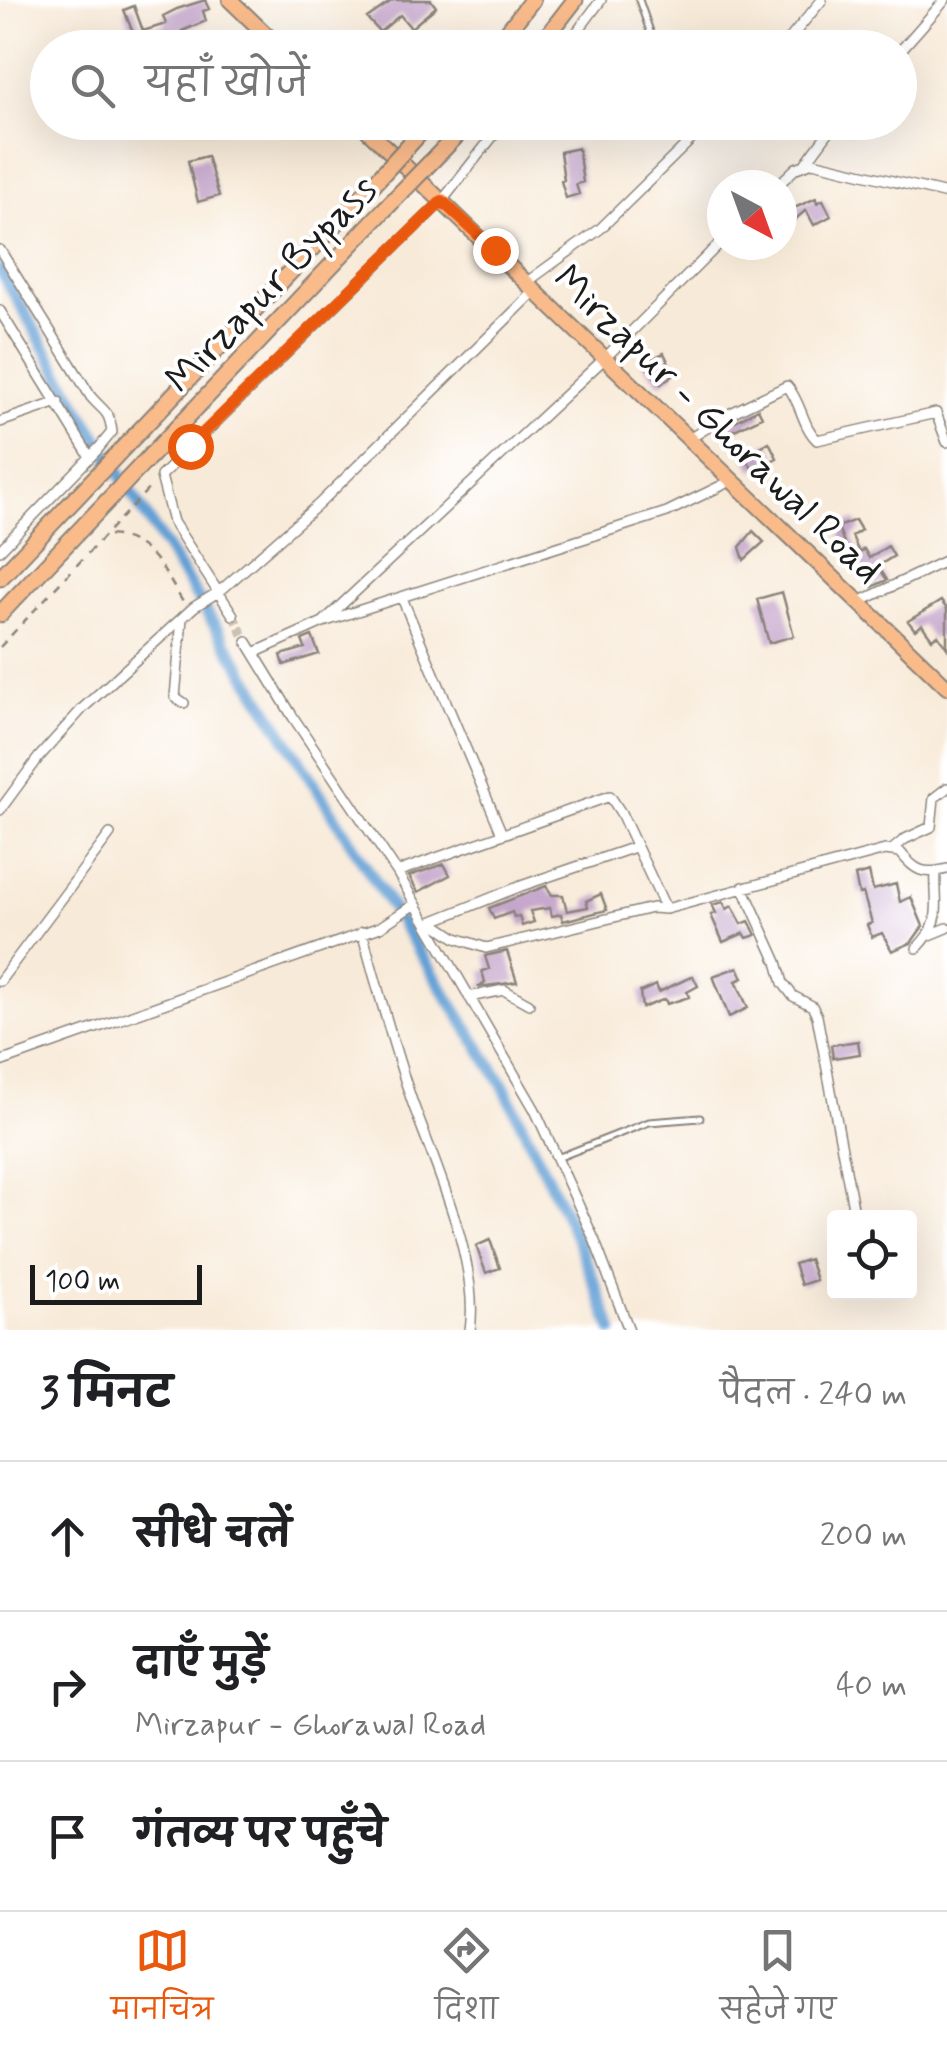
<!DOCTYPE html>
<html lang="hi">
<meta charset="utf-8">
<style>
body{margin:0;font-family:Mynerve,"Playpen Sans Deva",sans-serif;background:#f2f2f2;color:#202124}
.controls{position:absolute;right:30px;bottom:30px;display:grid;overflow:hidden;border-radius:10px;box-shadow:0 10px 40px #0002}
.controls button{width:90px;height:90px;display:grid;place-items:center;padding:0;border:0;border-bottom:2px solid #e0e0e0;background:#fff;color:#202124;font:50px sans-serif}
.compass{position:absolute;left:707px;top:170px;width:90px;height:90px;border-radius:50%;background:#fff;box-shadow:0 10px 40px #0002;rotate:139deg}
.scale{position:absolute;left:30px;bottom:25px;width:172px;box-sizing:border-box;padding-left:10px;border:5px solid #1c1c1c;border-top:0;font-size:28px;line-height:35px;white-space:nowrap;color:#1c1c1c;-webkit-text-stroke:8px #fff;paint-order:stroke}
.stop{position:absolute;width:30px;height:30px;margin:-22px;border:8px solid #ea580c;border-radius:50%;background:#fff}
.stop.end{background:#ea580c;border-color:#fff;box-shadow:0 2px 10px #0008}
.list{margin:0;padding:0;list-style:none}
h2{display:flex;justify-content:space-between;align-items:center;height:130px;margin:0;padding:0 40px;font-size:42px}
h2 small{font-size:32px;font-weight:400;color:#757577}
.list li{display:grid;grid-template-columns:65px 1fr auto;gap:30px;align-items:center;box-sizing:border-box;height:150px;padding:0 40px;border-top:2px solid #e0e0e0}
.list b{display:block;font-size:38px;white-space:nowrap}
.list p{margin:0;font-size:32px;white-space:nowrap;color:#757577}
.list em{font-size:32px;font-style:normal;color:#757577}
.icon{flex:none;width:55px;height:55px;fill:none;stroke:currentColor;stroke-width:2;stroke-linecap:round;stroke-linejoin:round}
.map{position:relative;flex:none;width:947px;height:1330px;overflow:hidden}
.search{position:absolute;background:#fff;box-shadow:0 10px 40px #0002;left:30px;right:30px;top:30px;height:110px;display:flex;align-items:center;gap:25px;box-sizing:border-box;padding:0 35px;border-radius:55px;color:#757577;font-size:38px}
.sheet{height:580px;background:#fff}
nav{display:flex;justify-content:space-around;align-items:center;box-sizing:border-box;height:140px;border-top:2px solid #e0e0e0;background:#fff;font-size:28px;color:#757577}
nav a{display:grid;justify-items:center;gap:5px}
nav .on{color:#ea580c}
.map>svg:first-child{display:block}
</style>
<div class="map">
<svg width="947" height="1330" viewBox="0 0 947 1330">
<rect width="100%" height="100%" fill="#fff"/>
<filter id="ink" filterUnits="userSpaceOnUse"><feTurbulence type="fractalNoise" baseFrequency=".01" numOctaves="2"/><feDisplacementMap in="SourceGraphic" scale="20" xChannelSelector="R" yChannelSelector="G"/><feConvolveMatrix kernelMatrix="1 2 1 2 8 2 1 2 1" color-interpolation-filters="sRGB"/></filter>
<filter id="wash" filterUnits="userSpaceOnUse"><feTurbulence type="fractalNoise" baseFrequency=".0048" numOctaves="4" result="noise"/><feDisplacementMap in="SourceGraphic" scale="40" xChannelSelector="R" yChannelSelector="G"/><feGaussianBlur stdDeviation="2.25" result="paint"/><feColorMatrix in="noise" values="0 0 0 0 0 0 0 0 0 0 0 0 0 0 0 0 0 1.4 0 .05"/><feComposite in="paint" operator="in"/></filter>
<g filter="url(#wash)">
<rect width="100%" height="100%" fill="#f8ead8"/>
<g fill="none" stroke-linecap="round" stroke-linejoin="round">
<path stroke="#64a0d5" stroke-width="12" d="M0,269L86,420L503,1085L578,1241L613,1330"/>
</g>
<g id="blocks">
<path fill="#c4a5cb" d="M205,0L209,9L203,11L206,21L182,31L184,35L139,48L124,10L134,6L143,31L166,24L163,16L177,9Z
M393,0H431L436,7L411,28L400,15L380,32L367,18Z
M578,148L583,182L576,184L579,194L566,198L561,181L564,180L560,152Z
M207,156L219,196L198,202L188,161Z
M816,198L817,203L823,200L831,216L814,225L806,210L782,231V219L794,208Z
M664,353L674,374L661,384L643,363Z
M758,409L762,417L726,434L723,428Z
M769,442L777,458L753,470L745,456Z
M855,520L861,530L852,536L859,553L864,549L869,558L888,546L894,556L878,566L887,580L872,587L863,573L861,575L855,565L853,567L838,527Z
M753,531L764,542L744,560L740,547Z
M782,592L794,636L769,643L757,599Z
M941,601L947,609V648L938,635L932,639L922,625L915,630L908,621Z
M312,636L319,654L284,665L281,655L305,648L302,640Z
M444,864L450,875L418,892L409,876Z
M869,872L873,890L896,884L900,902L911,897L923,926L911,943L892,951L882,933L872,937L867,925L872,923L863,893L859,894L855,876Z
M546,886L552,895H563L567,911L588,907L586,901L601,894L607,910L563,921L561,914L552,916L550,908L530,911L534,922L522,926L519,916L514,917L512,912L494,919L489,908Z
M723,902L727,909L732,906L742,924L749,921L756,935L747,938L744,933L723,942L711,915L716,913L712,905Z
M507,951L517,982L478,987L485,982L482,971L489,969L485,956Z
M738,967L743,978L736,981L748,1008L729,1017L713,976Z
M693,976L698,986L687,992L689,997L667,1004L665,999L642,1008L640,992L656,985L659,992Z
M858,1041L860,1054L833,1058L831,1045Z
M490,1240L500,1268L486,1273L476,1246Z
M809,1259L816,1280L801,1285L794,1264Z"/>
</g>
</g>
<g filter="url(#ink)">
<use href="#blocks" fill-opacity="0" stroke="#8a837a" stroke-width="2.5"/>
<g fill="none" stroke-linecap="round" stroke-linejoin="round">
<path stroke="#ccc1b2" stroke-width="9" stroke-dasharray="9 4.5" stroke-linecap="butt" d="M233,615L247,642"/>
<defs>
<path id="service" d="M639,0L653,40L673,48
M557,1158L649,1122L700,1118"/>
<path id="minor" d="M565,48L601,0
M782,48L822,0
M900,51L945,0
M805,164L836,122
M778,185L796,168L813,162L947,194
M0,250L91,397C106,414 109,410 112,432L98,449L0,550
M527,282L600,229L709,122
M0,311L90,457
M0,422L58,402
M689,439L731,413L787,386C801,401 802,426 817,440L936,413L947,442
M402,598L502,834
M857,603L947,560
M233,615L173,522L161,476L442,201L504,122
M182,618L175,697L184,703
M323,622L605,358L722,241
M247,642L293,717L397,872L535,1110L594,1239L629,1330
M256,652L323,622L667,512L731,481
M0,810L39,757L83,708L194,607L220,591L319,504L536,290
M893,849L905,839L931,827L934,798L947,788
M397,872L610,796L621,813L666,909
M743,887L777,962L783,983L793,996L812,1006L817,1016L855,1218
M431,922L521,886L635,847
M432,922L456,938L486,948L652,908L666,909L885,850L900,852C915,871 923,875 947,869
M362,932C378,989 393,1046 412,1101C435,1165 480,1263 470,1330
M930,935L947,928
M917,948C945,919 934,906 936,872
M0,981L110,834
M469,997L504,990L529,1004
M0,1062L380,927L415,904"/>
<path id="primary" d="M230,0L280,48
M359,122L947,687"/>
<path id="trunk" d="M495,48L532,0
M538,48L575,0
M0,578L366,192
M0,614L384,210"/>
</defs>
<use href="#service" stroke="#8a837a" stroke-width="9"/>
<use href="#minor" stroke="#8a837a" stroke-width="12"/>
<use href="#primary" stroke="#8a837a" stroke-width="18"/>
<use href="#trunk" stroke="#8a837a" stroke-width="19"/>
<path stroke="#8a837a" stroke-width="2.5" stroke-dasharray="8 8" stroke-linecap="butt" d="M109,535C150,538 163,570 183,602
M0,647L153,484"/>
<use href="#service" stroke="#fff" stroke-width="5"/>
<use href="#minor" stroke="#fff" stroke-width="9"/>
<use href="#primary" stroke="#fabb8b" stroke-width="14"/>
<use href="#trunk" stroke="#fabb8b" stroke-width="15"/>
<defs>
<path id="trunk-bridge" d="M366,192L430,122
M384,210L464,128"/>
</defs>
<use href="#trunk-bridge" stroke="#8a837a" stroke-width="19" stroke-linecap="butt"/>
<use href="#trunk-bridge" stroke="#fabb8b" stroke-width="15"/>
</g>
</g>
<g fill="none" stroke-linecap="round" stroke-linejoin="round" filter="url(#ink)">
<path stroke="#ea580c" stroke-width="12" d="M190,446L442,201L495,250"/>
</g>
<g text-anchor="middle" stroke-width="8" stroke-linejoin="round" paint-order="stroke">
<g font-size="40" fill="#1c1c1c" stroke="#fff">
<text transform="translate(270 283) rotate(-46)" y="14">Mirzapur Bypass</text>
<text transform="translate(719 423) rotate(44)" y="14">Mirzapur - Ghorawal Road</text>
</g>
</g>
</svg>
<div class="controls">
<button><svg class="icon" aria-label="locate" viewBox="0 0 24 24"><circle cx="12" cy="12" r="6"/><path d="M12 2v4M12 18v4M2 12h4M18 12h4"/></svg></button>
</div>
<svg class="compass" viewBox="-18 -18 36 36"><path d="M0-13l5 13h-10z" fill="#e53935"/><path d="M0 13l5-13h-10z" fill="#757577"/></svg>
<div class="scale">100 m</div>
<div class="stop" style="left:190px;top:446px"></div>
<div class="stop end" style="left:495px;top:250px"></div>
<div class="search"><svg class="icon" aria-label="search" viewBox="0 0 24 24"><circle cx="10" cy="10" r="6"/><path d="M15 15l6 6"/></svg>यहाँ खोजें</div>
</div>
<section class="sheet">
<h2>3 मिनट<small>पैदल · 240 m</small></h2>
<ul class="list">
<li><svg class="icon" aria-label="ahead" viewBox="0 0 24 24"><path d="M12 20V5M6 11l6-6 6 6"/></svg><div><b>सीधे चलें</b></div><em>200 m</em></li>
<li><svg class="icon" aria-label="right" viewBox="0 0 24 24"><path d="M7 20v-9h11M14 6l5 5-5 5"/></svg><div><b>दाएँ मुड़ें</b><p>Mirzapur - Ghorawal Road</p></div><em>40 m</em></li>
<li><svg class="icon" aria-label="arrive" viewBox="0 0 24 24"><path d="M6 21V4h12l-3 4 3 4H6"/></svg><div><b>गंतव्य पर पहुँचे</b></div></li>
</ul>
</section>
<nav>
<a class="on"><svg class="icon" aria-label="map" viewBox="0 0 24 24"><path d="M3 6l6-2 6 2 6-2v14l-6 2-6-2-6 2zM9 4v14M15 6v14"/></svg>मानचित्र</a>
<a><svg class="icon" aria-label="directions" viewBox="0 0 24 24"><path d="M12 3l9 9-9 9-9-9zM9 14v-3h6M13 9l2 2-2 2"/></svg>दिशा</a>
<a><svg class="icon" aria-label="saved" viewBox="0 0 24 24"><path d="M7 4h10v16l-5-4-5 4z"/></svg>सहेजे गए</a>
</nav>
